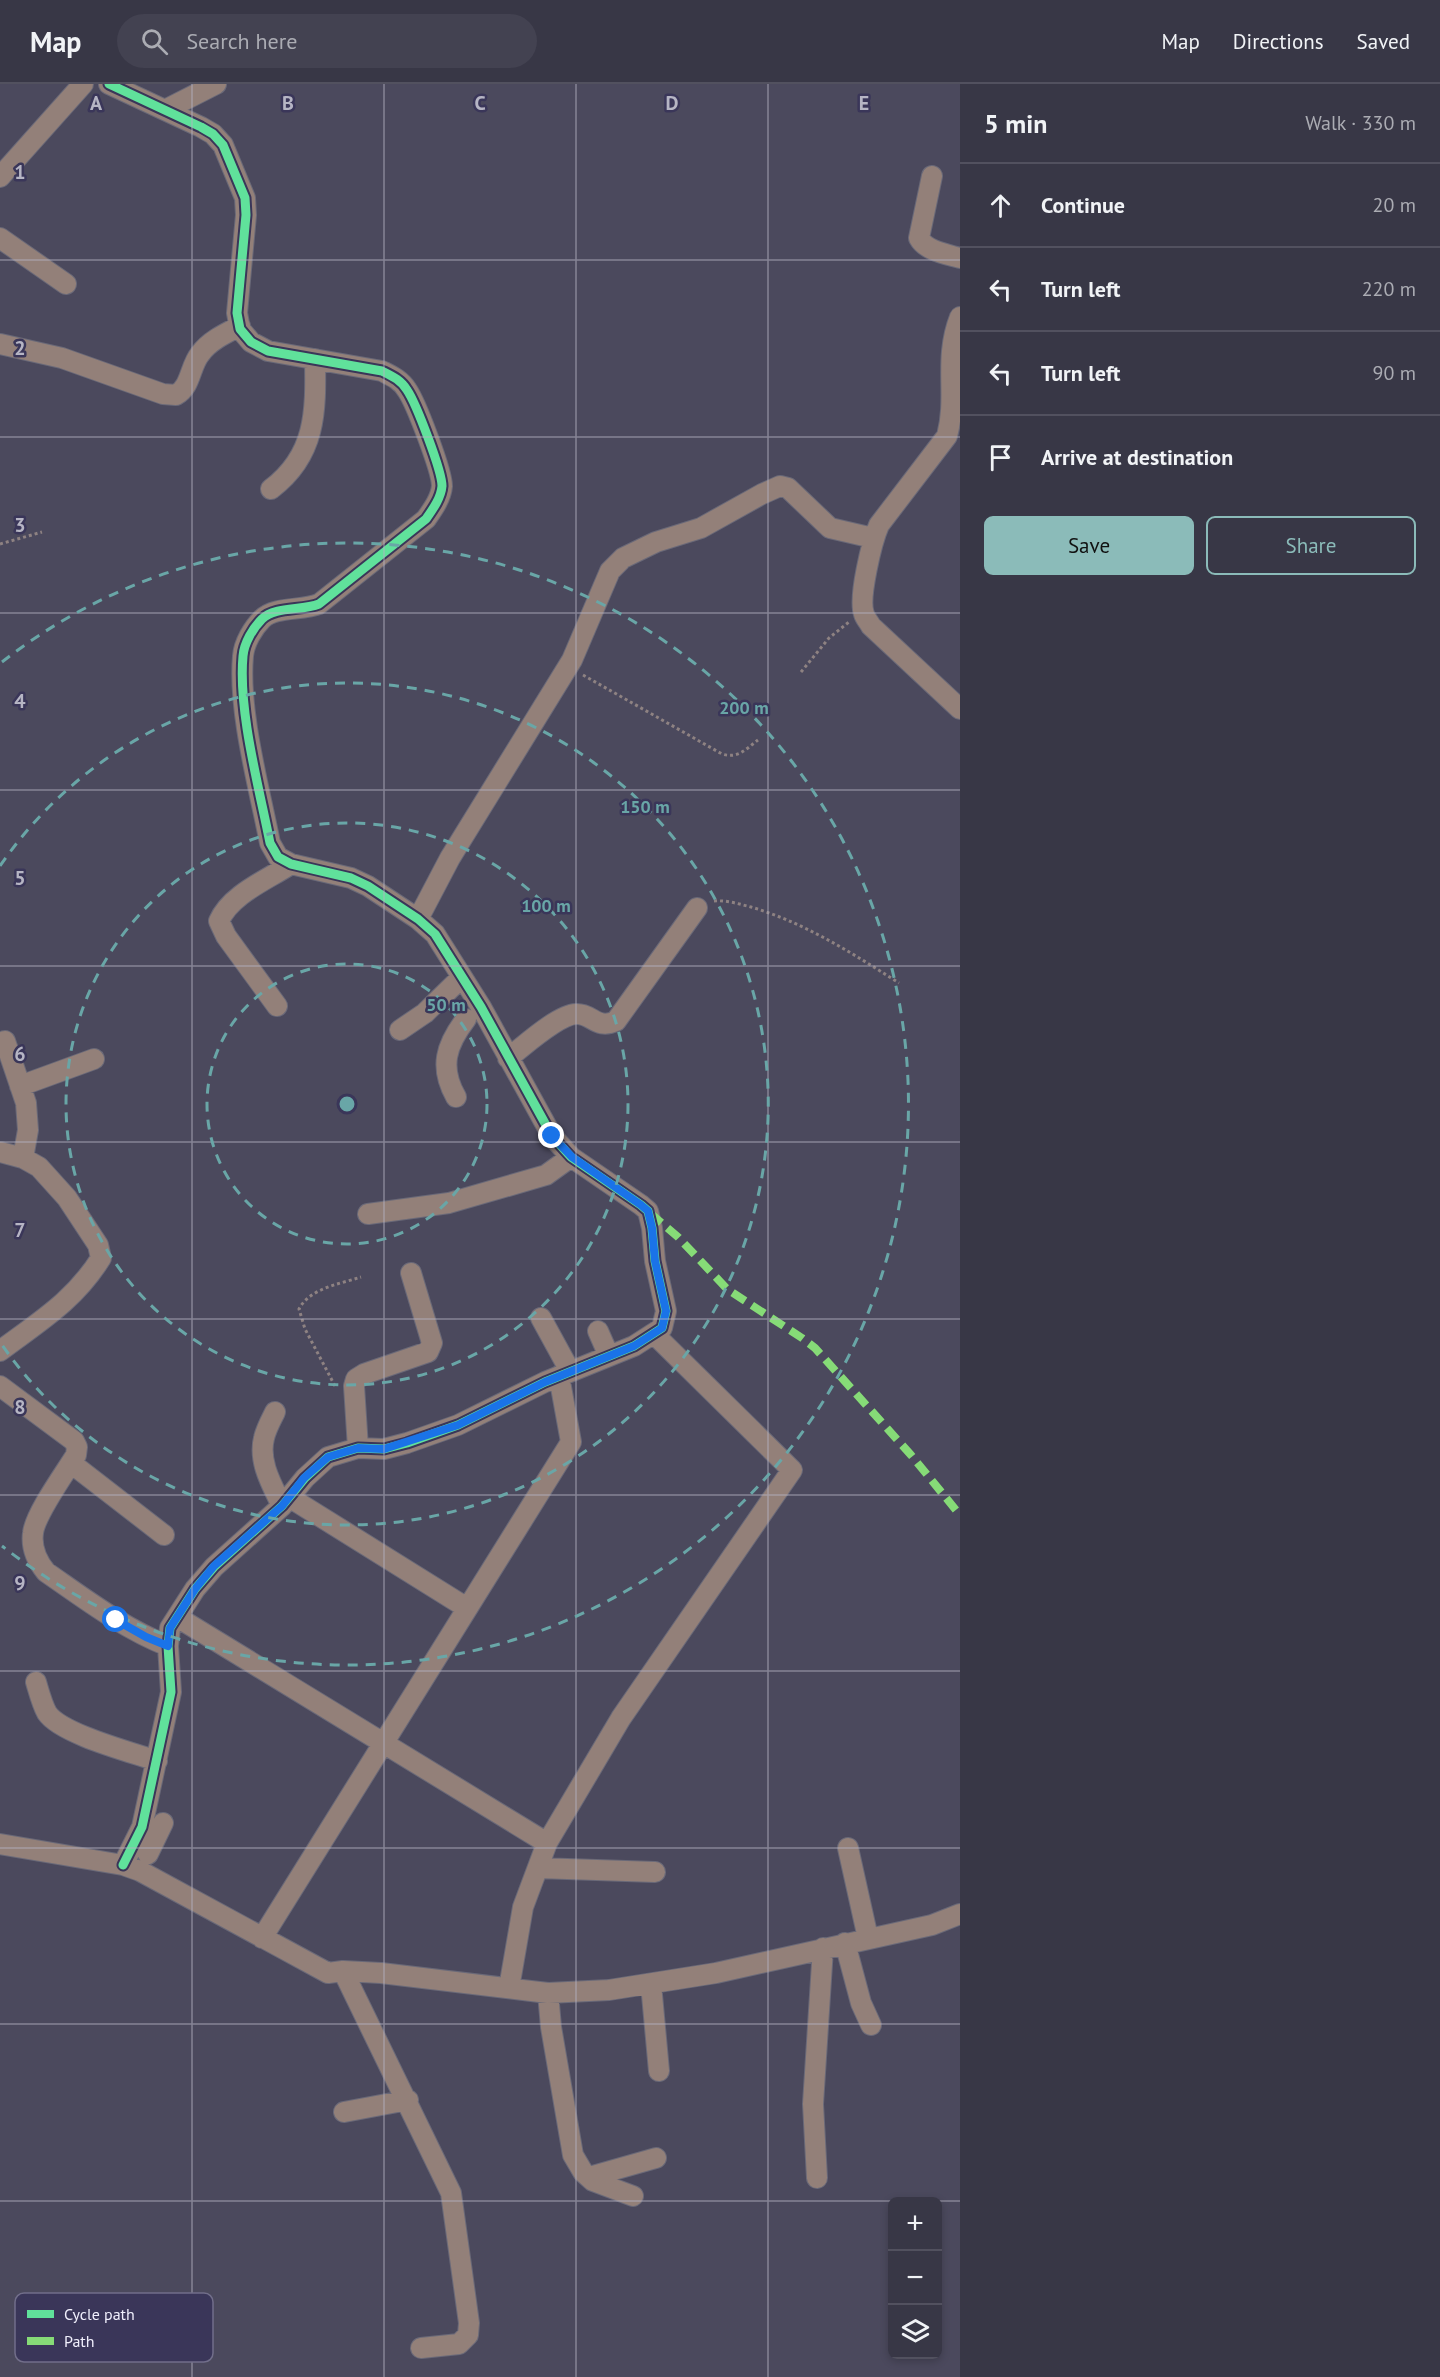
<!DOCTYPE html>
<meta charset="utf-8">
<style>
body{margin:0;font-family:"PT Sans",sans-serif;background:#434251;color:#f1f3f6}
.controls{position:absolute;right:18px;bottom:18px;display:grid;overflow:hidden;border-radius:9px;box-shadow:0 3px 9px #0003}
.controls button{width:54px;height:54px;display:grid;place-items:center;padding:0;border:0;border-bottom:2px solid #52515f;background:#383746;color:#f1f3f6;font:30px sans-serif}
.stop{position:absolute;width:18px;height:18px;margin:-14px;border:4px solid #1a73e8;border-radius:50%;background:#fff}
.stop.end{background:#1a73e8;border-color:#fff;box-shadow:0 2px 6px #0008}
.list{margin:0;padding:0;list-style:none}
h2{display:flex;justify-content:space-between;align-items:center;height:78px;margin:0;padding:0 24px;font-size:26px}
h2 small{font-size:20px;font-weight:400;color:#abacb3}
.list li{display:grid;grid-template-columns:39px 1fr auto;gap:18px;align-items:center;box-sizing:border-box;height:84px;padding:0 24px;border-top:2px solid #52515f}
.list b{display:block;font-size:22px;white-space:nowrap}
.list em{font-size:20px;font-style:normal;color:#abacb3}
.actions{display:flex;gap:12px;padding:18px 24px}
.actions a{flex:1;padding:14px 0;border:2px solid #8bbbb9;border-radius:9px;text-align:center;font-size:21px;color:#8bbbb9}
.actions .main{background:#8bbbb9;color:#111}
.icon{flex:none;width:33px;height:33px;fill:none;stroke:currentColor;stroke-width:2;stroke-linecap:round;stroke-linejoin:round}
.map{position:relative;flex:none;width:960px;height:2293px;overflow:hidden}
header{display:flex;align-items:center;gap:36px;box-sizing:border-box;height:84px;padding:0 30px;background:#383746;border-bottom:2px solid #52515f}
header strong{font-size:28px}
nav{display:flex;gap:33px;margin-inline-start:auto;font-size:21px}
.search{width:420px;height:54px;background:#434251;display:flex;align-items:center;gap:15px;box-sizing:border-box;padding:0 21px;border-radius:33px;color:#abacb3;font-size:22px}
main{display:flex}
aside{flex:1;background:#383746}
.map>svg:first-child{display:block}
</style>
<header>
<strong>Map</strong>
<div class="search"><svg class="icon" aria-label="search" viewBox="0 0 24 24"><circle cx="10" cy="10" r="6"/><path d="M15 15l6 6"/></svg>Search here</div>
<nav><a>Map</a><a>Directions</a><a>Saved</a></nav>
</header>
<main>
<div class="map">
<svg width="960" height="2293" viewBox="0 0 960 2293">
<rect width="100%" height="100%" fill="#4b495d"/>
<g fill="none" stroke-linecap="round" stroke-linejoin="round">
<defs>
<path id="minor" d="M109,0L201,43L213,50L223,61L245,114L246,131L237,229L240,245L251,258L268,267L382,287C392,292 401,296 407,306C416,319 442,387 442,402C441,414 433,425 426,435L319,520C302,527 275,522 262,535C253,544 244,559 243,572C238,627 259,703 270,759L278,773L291,780L351,794L368,802L418,835L435,850L481,923L552,1052L571,1073L641,1121L648,1127L652,1144L655,1177L666,1227L662,1244L634,1262L545,1298L458,1341L407,1359L384,1365L358,1364L328,1373L305,1394L282,1422L214,1483L195,1505L170,1544L168,1562L171,1608L142,1743L123,1781
M165,26L216,0
M932,92L919,154C926,167 946,170 960,174
M0,93L83,0
M0,154L66,200
M960,233C943,276 958,311 947,352L879,441C872,457 858,514 864,530C865,534 869,538 871,542L960,625
M0,260L62,274L163,310L176,311C191,303 190,282 200,270C209,257 226,249 240,242
M271,405C316,371 316,328 315,275
M418,835L450,774L572,576L610,487L623,474L656,458L701,444L762,410L780,402L788,404L830,444L873,454
M277,922L226,852L219,837C231,810 267,796 291,780
M400,946L425,929L462,893
M5,957L26,1019L28,1046L23,1074
M508,974C523,963 557,931 576,930C592,929 596,946 616,937L697,824
M20,1002L94,975
M456,1013C439,983 446,961 466,935
M0,1068L23,1074L39,1083L67,1114L98,1161L101,1174C74,1217 40,1237 0,1267
M368,1130L449,1119L546,1091L571,1073
M541,1234L570,1287
M598,1247L609,1272
M0,1302L74,1357L77,1363L76,1371C65,1389 35,1430 33,1449C31,1464 37,1477 46,1488C85,1515 123,1544 168,1562
M275,1328C271,1336 266,1345 264,1354C258,1378 272,1401 282,1422
M358,1364L354,1302L356,1295L364,1290L428,1268L432,1259L411,1189
M71,1379L164,1451
M289,1413L467,1524
M177,1533L547,1759
M36,1598C39,1608 42,1620 47,1629C61,1650 131,1668 157,1677
M0,1760L123,1781L140,1787L328,1889L343,1887L381,1889L548,1909L609,1906L716,1889L932,1841L960,1830
M848,1764L868,1854
M148,1770L163,1739
M538,1784L655,1788
M262,1854L571,1358L559,1292
M845,1859L861,1919L871,1941
M343,1887L451,2109L469,2239L468,2251L459,2260L421,2264
M651,1900L659,1987
M509,1904L523,1823L547,1759L621,1634L792,1386L654,1250
M548,1909L551,1943L573,2071L583,2088L593,2097L633,2112
M344,2028L408,2016
M589,2093L656,2074
M817,2094L813,2020L823,1864"/>
</defs>
<use href="#minor" stroke="#6a6978" stroke-width="22"/>
<path stroke="#8e8282" stroke-width="3" stroke-dasharray="3 3" stroke-linecap="butt" d="M0,460L42,448
M801,588L829,554L849,538
M583,591L722,670C738,675 746,665 758,656
M714,817C727,816 739,820 751,823C805,839 852,869 899,899
M335,1302L305,1245L299,1225C310,1204 340,1200 361,1193"/>
<use href="#minor" stroke="#938079" stroke-width="20"/>
<path stroke="#86db77" stroke-width="8" stroke-dasharray="15 8" stroke-linecap="butt" d="M650,1129L678,1153L727,1205L802,1254L815,1264L911,1371L960,1431"/>
<defs>
<path id="cycleway" d="M109,0L201,43L213,50L223,61L245,114L246,131L237,229L240,245L251,258L268,267L382,287C392,292 401,296 407,306C416,319 442,387 442,402C441,414 433,425 426,435L319,520C302,527 275,522 262,535C253,544 244,559 243,572C238,627 259,703 270,759L278,773L291,780L351,794L368,802L418,835L435,850L481,923L552,1052L571,1073L641,1121L648,1127L652,1144L655,1177L666,1227L662,1244L634,1262L545,1298L458,1341L407,1359L384,1365L358,1364L328,1373L305,1394L282,1422L214,1483L195,1505L170,1544L168,1562L171,1608L142,1743L123,1781"/>
</defs>
<use href="#cycleway" stroke="#3a3659" stroke-width="13"/>
<use href="#cycleway" stroke="#60e19b" stroke-width="9"/>
</g>
<g fill="none" stroke-linecap="round" stroke-linejoin="round">
<path stroke="#1a73e8" stroke-width="8" d="M116,1536L146,1553L168,1562L170,1544L195,1505L214,1482L282,1422L304,1394L328,1373L358,1364L384,1365L458,1341L545,1298L634,1262L662,1244L666,1227L655,1177L652,1144L648,1127L641,1121L572,1073L552,1052"/>
</g>
<path fill="none" stroke="#b6b5c4" stroke-width="1.5" stroke-opacity="0.55" d="M192,0V2293M384,0V2293M576,0V2293M768,0V2293M0,176H960M0,353H960M0,529H960M0,706H960M0,882H960M0,1058H960M0,1235H960M0,1411H960M0,1587H960M0,1764H960M0,1940H960M0,2117H960"/>
<g fill="none" stroke="#69a6a7" stroke-width="3" stroke-dasharray="10 8">
<circle cx="347" cy="1020" r="140"/>
<circle cx="347" cy="1020" r="281"/>
<path d="M0 782A421 421 0 1 1 0 1258"/>
<path d="M2 578A561 561 0 1 1 2 1462"/>
</g>
<rect x="15" y="2209" width="198" height="69" rx="9" fill="#3a3659" stroke="#716e8a" stroke-width="1.5"/>
<rect x="27" y="2226" width="27" height="8" fill="#60e19b"/>
<rect x="27" y="2253" width="27" height="8" fill="#86db77"/>
<g font-size="16" fill="#f0effc">
<text x="64" y="2236">Cycle path</text>
<text x="64" y="2263">Path</text>
</g>
<g font-size="20" text-anchor="middle" font-weight="bold" fill="#b6b5c4" stroke="#3a3659" stroke-width="5" stroke-linejoin="round" paint-order="stroke">
<text x="96" y="26">A</text>
<text x="288" y="26">B</text>
<text x="480" y="26">C</text>
<text x="672" y="26">D</text>
<text x="864" y="26">E</text>
<text x="20" y="95">1</text>
<text x="20" y="271">2</text>
<text x="20" y="448">3</text>
<text x="20" y="624">4</text>
<text x="20" y="801">5</text>
<text x="20" y="977">6</text>
<text x="20" y="1153">7</text>
<text x="20" y="1330">8</text>
<text x="20" y="1506">9</text>
</g>
<circle cx="347" cy="1020" r="9" fill="#69a6a7" stroke="#3a3659" stroke-width="3"/>
<g font-size="18" text-anchor="middle" font-weight="bold" fill="#69a6a7" stroke="#3a3659" stroke-width="5" stroke-linejoin="round" paint-order="stroke">
<text x="744" y="630">200 m</text>
<text x="645" y="729">150 m</text>
<text x="546" y="828">100 m</text>
<text x="446" y="927">50 m</text>
</g>
</svg>
<div class="controls">
<button>+</button>
<button>−</button>
<button><svg class="icon" aria-label="layers" viewBox="0 0 24 24"><path d="M12 4l9 5-9 5-9-5zM3 14l9 5 9-5"/></svg></button>
</div>
<div class="stop" style="left:116px;top:1536px"></div>
<div class="stop end" style="left:552px;top:1052px"></div>
</div>
<aside>
<h2>5 min<small>Walk · 330 m</small></h2>
<ul class="list">
<li><svg class="icon" aria-label="ahead" viewBox="0 0 24 24"><path d="M12 20V5M6 11l6-6 6 6"/></svg><div><b>Continue</b></div><em>20 m</em></li>
<li><svg class="icon" aria-label="left" viewBox="0 0 24 24"><path d="M17 20v-9H6M10 6l-5 5 5 5"/></svg><div><b>Turn left</b></div><em>220 m</em></li>
<li><svg class="icon" aria-label="left" viewBox="0 0 24 24"><path d="M17 20v-9H6M10 6l-5 5 5 5"/></svg><div><b>Turn left</b></div><em>90 m</em></li>
<li><svg class="icon" aria-label="arrive" viewBox="0 0 24 24"><path d="M6 21V4h12l-3 4 3 4H6"/></svg><div><b>Arrive at destination</b></div></li>
</ul>
<div class="actions"><a class="main">Save</a><a>Share</a></div>
</aside>
</main>
